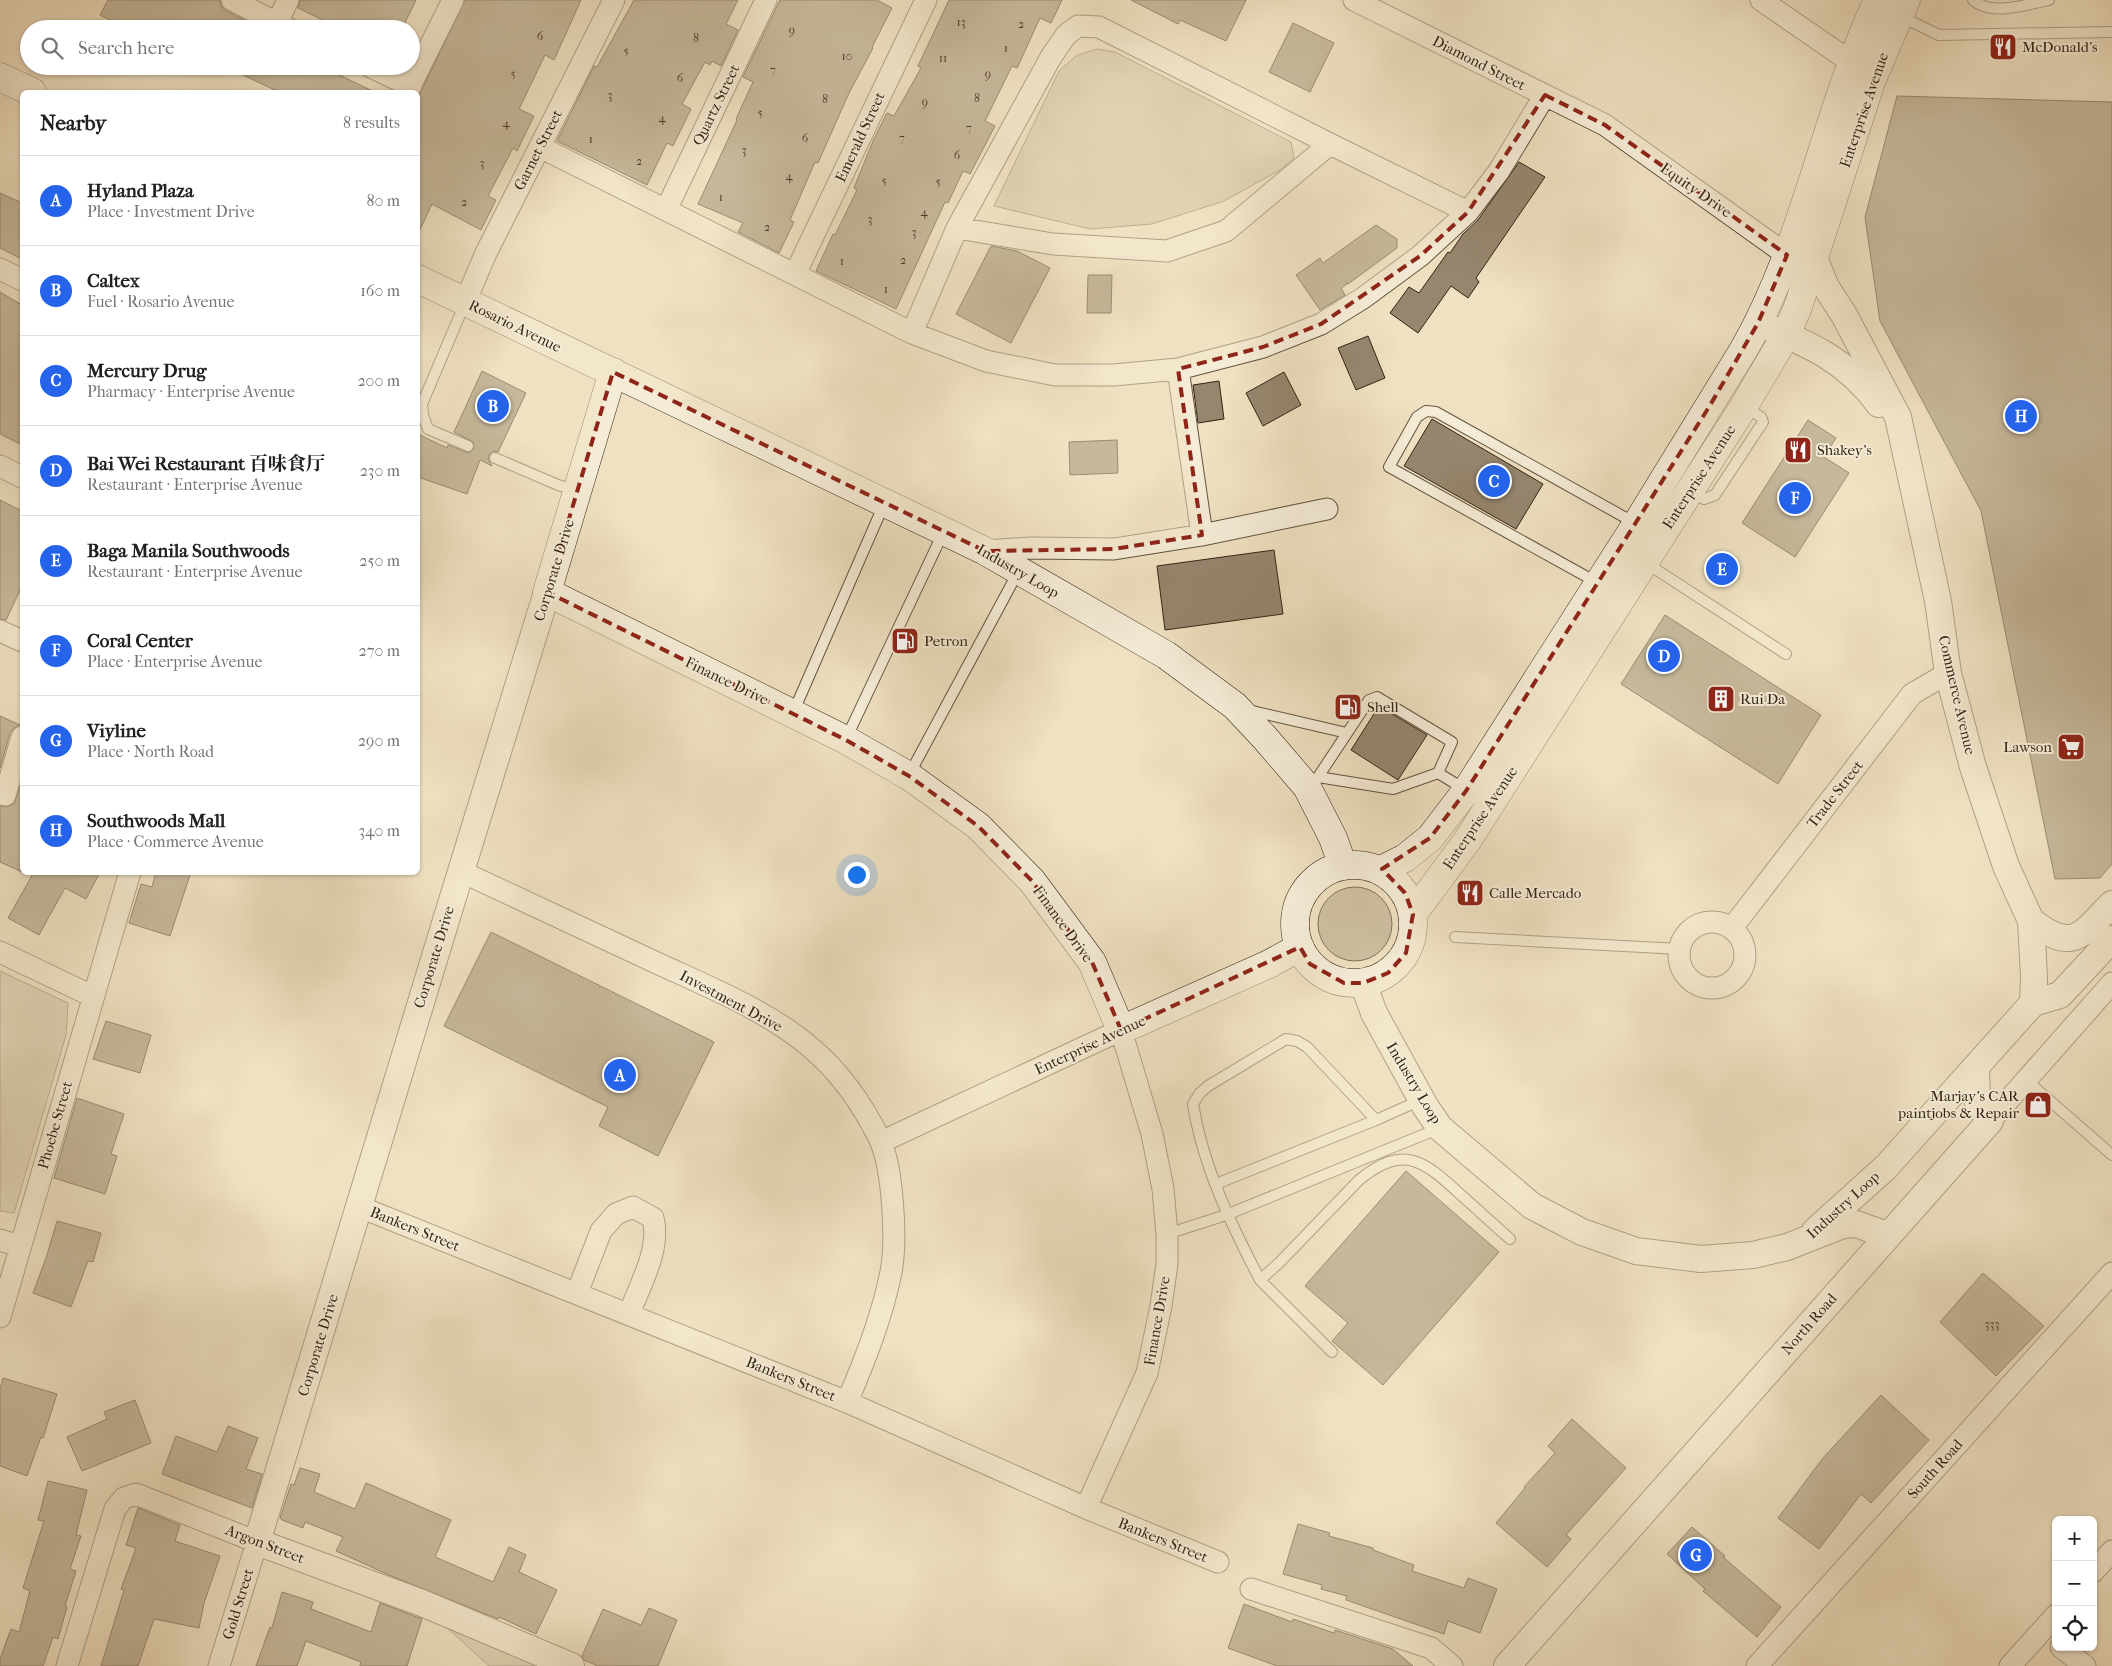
<!DOCTYPE html>
<meta charset="utf-8">
<style>
body{margin:0;font-family:"IM FELL French Canon","Noto Serif SC",serif;background:#f6f6f6;color:#202124}
.controls{position:absolute;right:15px;bottom:15px;display:grid;overflow:hidden;border-radius:8px;box-shadow:0 1px 4px #0004}
.controls button{width:45px;height:45px;display:grid;place-items:center;padding:0;border:0;border-bottom:1px solid #e0e0e0;background:#fff;color:#202124;font:25px sans-serif}
.you{position:absolute;left:856px;top:874px;width:18px;height:18px;margin:-12px;border:4px solid #fff;border-radius:50%;background:#1a73e8;box-shadow:0 0 0 8px #1a73e833}
.badge{display:grid;place-items:center;width:32px;height:32px;border-radius:50%;background:#2563eb;color:#fff;font-size:16px;font-weight:700}
.pin{position:absolute;translate:-50% -50%;border:2px solid #fff;box-shadow:0 1px 5px #0006}
.list{margin:0;padding:0;list-style:none}
h2{display:flex;justify-content:space-between;align-items:center;height:65px;margin:0;padding:0 20px;font-size:21px}
h2 small{font-size:16px;font-weight:400;color:#757577}
.list li{display:grid;grid-template-columns:32px 1fr auto;gap:15px;align-items:center;box-sizing:border-box;height:90px;padding:0 20px;border-top:1px solid #e0e0e0}
.list b{display:block;font-size:19px;white-space:nowrap}
.list p{margin:0;font-size:16px;white-space:nowrap;color:#757577}
.list em{font-size:16px;font-style:normal;color:#757577}
.icon{flex:none;width:28px;height:28px;fill:none;stroke:currentColor;stroke-width:2;stroke-linecap:round;stroke-linejoin:round}
.map{position:relative;flex:none;width:2112px;height:1666px;overflow:hidden}
.search{position:absolute;background:#fff;box-shadow:0 1px 4px #0004;left:20px;top:20px;width:400px;height:55px;display:flex;align-items:center;gap:12px;box-sizing:border-box;padding:0 18px;border-radius:28px;color:#757577;font-size:19px}
.panel{position:absolute;background:#fff;box-shadow:0 1px 4px #0004;left:20px;top:90px;width:400px;height:785px;border-radius:8px}
.map>svg:first-child{display:block}
</style>
<div class="map">
<svg width="2112" height="1666" viewBox="0 0 2112 1666">
<rect width="100%" height="100%" fill="#efe1c1"/>
<filter id="stains"><feTurbulence type="fractalNoise" baseFrequency=".004" numOctaves="4"/><feColorMatrix values="0 0 0 0 .2 0 0 0 0 .09 0 0 0 0 .02 0 0 0 .5 -.17"/></filter>
<radialGradient id="worn" r=".72"><stop offset=".6" stop-color="#630" stop-opacity="0"/><stop offset="1" stop-color="#630" stop-opacity=".3"/></radialGradient>
<path fill="#cfc1a4" stroke="#82725c" d="M1098,49L1115,52L1291,142L1294,158L1280,170L1224,201L1152,224L1090,229L994,206L1059,71L1077,55Z
M1318 924a37 37 0 1 1 74 0a37 37 0 1 1-74 0Z
M0,971L68,1003L66,1035L14,1213L0,1211Z
M430,1612L560,1666H489Z"/>
<path fill="#95866e" stroke="#342414" d="M108,0H220L221,6L226,11L252,24L250,29H128L100,15Z
M300,0H416L402,29H341L298,8Z
M465,0H581L554,60L545,55L519,109L534,116L517,151L513,148L488,196L496,200L481,230L432,204L418,234V98Z
M634,0H738L726,24L738,30L721,66L712,61L710,65L705,62L682,104L691,109L673,146L667,143L647,185L557,141L594,66L597,67Z
M780,0H877L892,8L872,47L873,48L849,93L818,163L815,162L790,220L794,222L779,253L738,232L743,223L698,204L737,120L736,119L753,82L743,77Z
M949,0H1062L1051,23L1040,18L1017,68L1012,66L985,121L995,126L970,174L963,171L948,203L945,202L896,309L816,271L833,234L835,235L857,190L854,188L873,141L887,113L894,116L921,68L918,66Z
M1131,0H1246L1226,41L1180,20L1178,24Z
M1293,23L1334,43L1310,92L1269,72Z
M224,66H320L375,92H279Z
M1897,96L2112,102V864L2100,878L2055,879L1981,511L1880,321L1865,217Z
M1519,162L1545,177L1476,278L1479,282L1468,298L1451,286L1418,333L1390,313L1409,287L1419,293L1448,252L1450,253L1463,234L1478,220Z
M0,193L22,203V259L0,248Z
M1376,225L1397,239V248L1348,284L1346,282L1347,284L1341,288L1345,295L1320,310L1296,275L1320,258L1323,263Z
M991,246L1017,251L1050,268L1011,343L956,314Z
M1088,275H1112L1111,313H1087Z
M0,292L22,305V445L0,434Z
M1368,336L1385,378L1356,390L1338,348Z
M482,371L526,393L498,452L494,451L489,455L488,459L492,466L480,460L467,494L418,477V434L447,448L448,445L468,453L474,449L473,442L454,432Z
M1284,372L1301,405L1263,426L1246,393Z
M1219,381L1224,419L1198,423L1193,385Z
M1432,419L1543,484L1516,529L1404,466Z
M1808,420L1836,438L1824,457L1849,473L1795,557L1742,523Z
M1117,440L1118,473L1070,475L1069,442Z
M0,500L22,511V586L6,620L0,619Z
M1274,550L1283,614L1165,630L1157,566Z
M1665,615L1821,715L1778,784L1621,684Z
M1379,706L1427,735L1398,780L1351,750Z
M0,716L20,725L14,728L10,733L0,768Z
M22,780V872L0,862V806L7,807L14,804Z
M34,872H100L86,899L65,888L39,935L8,918Z
M156,872H191L170,936L129,923L141,884L152,887Z
M491,932L714,1042L658,1156L599,1126L608,1107L444,1026Z
M106,1021L151,1035L140,1073L93,1059Z
M77,1098L124,1114L111,1154L117,1156L105,1194L54,1178Z
M1406,1171L1499,1252L1383,1385L1332,1341L1348,1323L1305,1286Z
M57,1221L101,1233L93,1262L88,1261L71,1307L33,1293L46,1258Z
M1983,1273L2044,1326L1996,1376L1940,1322Z
M3,1378L57,1394L43,1438L41,1437L27,1476L0,1466V1389Z
M1881,1395L1929,1440L1871,1503L1861,1494L1819,1549L1778,1518L1823,1458Z
M135,1400L151,1443L82,1471L67,1437L107,1419L104,1412Z
M1572,1419L1626,1468L1566,1535L1571,1539L1547,1567L1496,1523L1525,1488L1524,1487L1555,1453L1548,1446Z
M228,1426L258,1438L246,1469L262,1474L252,1508L162,1474L176,1436L217,1452Z
M300,1468L320,1474L314,1492L355,1509L366,1483L451,1520L435,1557L493,1582L509,1547L526,1555L519,1572L557,1590L536,1634L499,1617L498,1619L389,1575L336,1551L343,1537L305,1522L303,1528L282,1520L280,1518L291,1484L294,1485Z
M48,1481L87,1490L76,1535L81,1536L70,1569L76,1571L65,1606L67,1607L58,1639L53,1637L43,1666H0V1659L11,1629L19,1632L30,1591L23,1588L44,1521L38,1520Z
M138,1508L180,1525L175,1541L220,1556L204,1603L199,1628L154,1619L138,1666H101L124,1590L121,1589L136,1548L126,1545Z
M1298,1524L1330,1533L1329,1536L1373,1548V1550L1414,1565L1412,1571L1464,1588L1468,1578L1497,1589L1480,1633L1448,1621L1444,1634L1346,1600L1347,1596L1321,1589L1322,1585L1283,1574Z
M1692,1527L1725,1556L1723,1557L1781,1607L1757,1637L1703,1591L1705,1589L1667,1554Z
M282,1592L313,1602L311,1609L371,1632L380,1603L422,1619L407,1666H360L361,1662L306,1641L297,1666H256L270,1627L272,1628Z
M1244,1604L1292,1622L1293,1619L1334,1633L1335,1630L1393,1649L1413,1666H1277L1228,1648Z
M649,1608L677,1620L658,1666H598L584,1660L582,1656L603,1609L641,1625Z"/>
<g fill="none" stroke-linecap="round" stroke-linejoin="round">
<defs>
<path id="service" d="M1973,0C1992,17 2027,4 2049,0
M1900,16L1939,35L2112,32
M465,303L422,404L423,415L428,429L468,446
M495,458L558,485L576,490
M1691,493L1704,499L1715,495L1763,422L1761,417L1745,407
M1646,563L1786,654
M1598,583L1389,467L1417,417L1426,411L1436,412L1635,523
M1248,710L1347,733
M793,713L884,504
M846,739L943,533
M909,775L1018,572
M1318,777L1369,700L1377,697L1452,742L1438,773
M1315,780L1318,777L1393,789L1438,773L1466,790
M1455,937L1680,949
M2025,1079L2112,1155
M1376,1120L1421,1100
M1216,1184L1376,1120L1307,1047L1297,1041L1286,1039L1208,1086L1200,1093L1193,1104C1203,1167 1231,1224 1260,1280L1280,1262L1359,1180C1404,1143 1424,1161 1461,1195C1478,1210 1494,1225 1510,1239
M1167,1234L1226,1215L1440,1128
M1260,1280L1332,1352"/>
<path id="minor" d="M232,0L289,29
M1354,0L1605,125L1787,255
M1761,0L1851,62
M277,23L288,0
M369,66L411,86
M407,92L453,0
M540,147L912,333L986,361L1055,375H1114L1178,369L1263,347L1321,324L1363,298L1420,256L1468,212L1499,171L1545,95
M666,210L766,0
M957,228L1053,244L1167,251L1226,231L1330,144
M0,269L22,280
M795,274L926,0
M465,302L486,253L614,0
M912,333L957,228L1051,57L1066,35L1078,26L1099,27L1330,144L1468,212
M1178,369L1202,535
M0,466L22,477
M985,551L1031,548L1114,549L1202,535L1327,509
M0,631L22,641
M5,795L22,737
M460,871C526,902 593,933 659,964C709,987 768,1011 810,1047C840,1072 863,1105 880,1140C893,1169 897,1241 891,1272C882,1317 865,1360 847,1402
M1679 955a33 33 0 1 1 66 0a33 33 0 1 1-66 0Z
M1732,928L1912,694L1948,673
M0,952L92,996
M1990,1121L2112,983
M881,1142L1121,1030L1152,1134L1163,1189L1167,1234V1264L1161,1306L1147,1373L1086,1508
M360,1207L847,1402L1086,1508L1218,1562
M0,1240L20,1246
M577,1293L601,1231L616,1214L633,1207L653,1218C661,1249 640,1285 629,1314
M0,1317L130,872
M2093,1572L2112,1551
M1251,1589L1431,1648L1452,1666
M2061,1647L2085,1666
M67,1666L115,1509L124,1498L136,1494L257,1542L219,1666
M1757,1666L2112,1273
M2010,1666L2056,1615"/>
<path id="tertiary" d="M1815,260L1826,287L1844,315L1898,417L1938,601L1948,673L1973,767L2006,866L2031,921L2034,977L2033,1003
M1758,323C1807,343 1847,360 1879,404
M547,592C448,908 355,1225 257,1542L422,1603L571,1666
M2031,921C2074,953 2080,936 2112,904
M1363,983L1374,1013L1425,1106L1440,1128L1532,1206L1582,1232L1636,1251L1701,1259L1753,1255L1787,1247L1843,1225L1856,1224L1887,1235
M1815,1231L1886,1167L2033,1003L2060,995L2112,939
M1507,1666L1990,1121L1977,1100L1976,1067"/>
<path id="secondary" d="M0,77L32,92
M418,279L985,551L1166,655L1235,706L1265,738L1307,787L1333,838L1343,866
M613,372L547,592L846,740L909,776L978,826L1032,881L1092,962L1121,1030L1269,964L1300,947
M1295 924a59 59 0 1 1 118 0a59 59 0 1 1-118 0Z
M1381,870L1405,858L1430,838L1466,791L1637,523L1744,349C1806,240 1825,113 1878,0
M1413,914L1467,841L1744,406L1786,335L1798,307L1871,82L1906,0"/>
</defs>
<use href="#service" stroke="#63533f" stroke-width="12"/>
<use href="#minor" stroke="#63533f" stroke-width="23"/>
<use href="#tertiary" stroke="#63533f" stroke-width="28"/>
<use href="#secondary" stroke="#342414" stroke-width="29"/>
<use href="#service" stroke="#f5ecd7" stroke-width="10"/>
<use href="#minor" stroke="#f5ecd7" stroke-width="21"/>
<use href="#tertiary" stroke="#f5ecd7" stroke-width="26"/>
<use href="#secondary" stroke="#f5ecd7" stroke-width="28"/>
</g>
<path d="M0 0H2112V1666H0ZM1545,95L1605,125L1787,255L1758,323L1709,407L1466,791L1430,838L1382,869L1405,893L1413,914L1406,953L1388,973L1363,983H1344L1310,964L1300,947L1121,1030L1092,962L1032,881L978,826L909,776L846,740L547,592L613,372L985,551L1114,549L1202,535L1178,369L1263,347L1321,324L1420,256L1468,212Z" fill="#efe1c1" fill-opacity=".55" fill-rule="evenodd"/>
<path fill="none" stroke="#8f2418" stroke-width="4" stroke-dasharray="10 6" stroke-linejoin="round" d="M1545,95L1605,125L1787,255L1758,323L1709,407L1466,791L1430,838L1382,869L1405,893L1413,914L1406,953L1388,973L1363,983H1344L1310,964L1300,947L1121,1030L1092,962L1032,881L978,826L909,776L846,740L547,592L613,372L985,551L1114,549L1202,535L1178,369L1263,347L1321,324L1420,256L1468,212Z"/>
<defs>
<symbol id="restaurant-square" viewBox="-11 -11 22 22"><rect x="-9" y="-9" width="18" height="18" rx="4" fill="#8f2418" stroke="#f5ecd7"/><path d="M-5-6h1v4h1v-4h1v4h1v-4h1v5L-1.5 .5V6h-2V.5L-5-1ZM5-6V6H3V1.5H1.5Q1.5-4 5-6Z" fill="#fff"/></symbol>
<symbol id="fuel-square" viewBox="-11 -11 22 22"><rect x="-9" y="-9" width="18" height="18" rx="4" fill="#8f2418" stroke="#f5ecd7"/><path d="M-5.5-6h7V0h2V4h1.3V-2.5L3-4.5l.8-.8L6-3V5H2.5V1h-1V6h-7ZM-4.2-4.7v3.2H.2V-4.7Z" fill="#fff"/></symbol>
<symbol id="building-square" viewBox="-11 -11 22 22"><rect x="-9" y="-9" width="18" height="18" rx="4" fill="#8f2418" stroke="#f5ecd7"/><path d="M-4-6H4V6H1V3H-1V6H-4ZM-2.5-4.3h1.7v1.8h-1.7ZM.8-4.3h1.7v1.8H.8ZM-2.5-1h1.7V.8h-1.7ZM.8-1h1.7V.8H.8Z" fill="#fff"/></symbol>
<symbol id="supermarket-square" viewBox="-11 -11 22 22"><rect x="-9" y="-9" width="18" height="18" rx="4" fill="#8f2418" stroke="#f5ecd7"/><path d="M-6-5.5h2.5l.6 2H6L4.5 2H-2.5L-4.4-4H-6ZM-1.5 3.2a1.3 1.3 0 1 0 .1 0ZM3 3.2a1.3 1.3 0 1 0 .1 0Z" fill="#fff"/></symbol>
<symbol id="shop-square" viewBox="-11 -11 22 22"><rect x="-9" y="-9" width="18" height="18" rx="4" fill="#8f2418" stroke="#f5ecd7"/><path d="M-5-2.5h2.3a2.7 3.5 0 0 1 5.4 0H5L5.5 6h-11ZM-1.5-2.5h3a1.5 2.3 0 0 0-3 0Z" fill="#fff"/></symbol>
</defs>
<g fill-rule="evenodd">
<use href="#restaurant-square" x="1987" y="31" width="32" height="32"/>
<use href="#restaurant-square" x="1782" y="434" width="32" height="32"/>
<use href="#fuel-square" x="889" y="625" width="32" height="32"/>
<use href="#building-square" x="1705" y="683" width="32" height="32"/>
<use href="#fuel-square" x="1332" y="691" width="32" height="32"/>
<use href="#supermarket-square" x="2055" y="731" width="32" height="32"/>
<use href="#restaurant-square" x="1454" y="877" width="32" height="32"/>
<use href="#shop-square" x="2022" y="1089" width="32" height="32"/>
</g>
<g text-anchor="middle" stroke-width="4" stroke-linejoin="round" paint-order="stroke">
<g font-size="12" fill="#4c3c2a">
<text x="961" y="26">13</text>
<text x="1021" y="28">2</text>
<text x="792" y="34">9</text>
<text x="540" y="40">6</text>
<text x="696" y="42">8</text>
<text x="1006" y="52">1</text>
<text x="626" y="55">5</text>
<text x="847" y="60">10</text>
<text x="943" y="62">11</text>
<text x="773" y="74">7</text>
<text x="513" y="78">5</text>
<text x="988" y="78">9</text>
<text x="680" y="82">6</text>
<text x="610" y="99">3</text>
<text x="977" y="102">8</text>
<text x="825" y="103">8</text>
<text x="925" y="106">9</text>
<text x="760" y="117">5</text>
<text x="662" y="122">4</text>
<text x="506" y="127">4</text>
<text x="969" y="132">7</text>
<text x="805" y="142">6</text>
<text x="902" y="142">7</text>
<text x="591" y="143">1</text>
<text x="744" y="154">3</text>
<text x="957" y="159">6</text>
<text x="639" y="165">2</text>
<text x="482" y="167">3</text>
<text x="789" y="180">4</text>
<text x="884" y="185">5</text>
<text x="938" y="186">5</text>
<text x="721" y="201">1</text>
<text x="464" y="206">2</text>
<text x="924" y="216">4</text>
<text x="870" y="223">3</text>
<text x="767" y="231">2</text>
<text x="914" y="236">3</text>
<text x="903" y="264">2</text>
<text x="842" y="265">1</text>
<text x="886" y="293">1</text>
<text x="1992" y="1328">333</text>
</g>
<g font-size="15" fill="#342414" stroke="#f5ecd7" text-anchor="start">
<text x="2022" y="52">McDonald's</text>
<text x="1817" y="455">Shakey's</text>
<text x="924" y="646">Petron</text>
<text x="1740" y="704">Rui Da</text>
<text x="1367" y="712">Shell</text>
<text x="2052" y="752" text-anchor="end">Lawson</text>
<text x="1489" y="898">Calle Mercado</text>
<text x="2019" y="1101" text-anchor="end">Marjay's CAR<tspan x="2019" dy="17">paintjobs &amp; Repair</tspan></text>
</g>
<g font-size="15" fill="#342414" stroke="#f5ecd7">
<text transform="translate(1479 63) rotate(27)" y="5">Diamond Street</text>
<text transform="translate(716 105) rotate(-64)" y="5">Quartz Street</text>
<text transform="translate(1864 110) rotate(-71)" y="5">Enterprise Avenue</text>
<text transform="translate(860 137) rotate(-65)" y="5">Emerald Street</text>
<text transform="translate(538 150) rotate(-63)" y="5">Garnet Street</text>
<text transform="translate(1696 190) rotate(35)" y="5">Equity Drive</text>
<text transform="translate(515 326) rotate(26)" y="5">Rosario Avenue</text>
<text transform="translate(1699 477) rotate(-57)" y="5">Enterprise Avenue</text>
<text transform="translate(554 570) rotate(-73)" y="5">Corporate Drive</text>
<text transform="translate(1018 571) rotate(30)" y="5">Industry Loop</text>
<text transform="translate(727 681) rotate(26)" y="5">Finance Drive</text>
<text transform="translate(1957 695) rotate(77)" y="5">Commerce Avenue</text>
<text transform="translate(1835 794) rotate(-52)" y="5">Trade Street</text>
<text transform="translate(1480 818) rotate(-56)" y="5">Enterprise Avenue</text>
<text transform="translate(1063 924) rotate(54)" y="5">Finance Drive</text>
<text transform="translate(434 957) rotate(-73)" y="5">Corporate Drive</text>
<text transform="translate(731 1001) rotate(28)" y="5">Investment Drive</text>
<text transform="translate(1090 1045) rotate(-25)" y="5">Enterprise Avenue</text>
<text transform="translate(1414 1083) rotate(59)" y="5">Industry Loop</text>
<text transform="translate(55 1125) rotate(-74)" y="5">Phoebe Street</text>
<text transform="translate(1843 1205) rotate(-42)" y="5">Industry Loop</text>
<text transform="translate(415 1229) rotate(22)" y="5">Bankers Street</text>
<text transform="translate(1157 1321) rotate(-80)" y="5">Finance Drive</text>
<text transform="translate(1809 1324) rotate(-49)" y="5">North Road</text>
<text transform="translate(318 1345) rotate(-73)" y="5">Corporate Drive</text>
<text transform="translate(791 1379) rotate(22)" y="5">Bankers Street</text>
<text transform="translate(1935 1469) rotate(-48)" y="5">South Road</text>
<text transform="translate(1163 1540) rotate(22)" y="5">Bankers Street</text>
<text transform="translate(265 1544) rotate(21)" y="5">Argon Street</text>
<text transform="translate(238 1604) rotate(-73)" y="5">Gold Street</text>
</g>
</g>
<rect width="100%" height="100%" filter="url(#stains)"/>
<rect width="100%" height="100%" fill="url(#worn)"/>
</svg>
<div class="controls">
<button>+</button>
<button>−</button>
<button><svg class="icon" aria-label="locate" viewBox="0 0 24 24"><circle cx="12" cy="12" r="6"/><path d="M12 2v4M12 18v4M2 12h4M18 12h4"/></svg></button>
</div>
<div class="you"></div>
<div class="pin badge" style="left:620px;top:1075px">A</div>
<div class="pin badge" style="left:493px;top:406px">B</div>
<div class="pin badge" style="left:1494px;top:481px">C</div>
<div class="pin badge" style="left:1664px;top:656px">D</div>
<div class="pin badge" style="left:1722px;top:569px">E</div>
<div class="pin badge" style="left:1795px;top:498px">F</div>
<div class="pin badge" style="left:1696px;top:1555px">G</div>
<div class="pin badge" style="left:2021px;top:416px">H</div>
<div class="search"><svg class="icon" aria-label="search" viewBox="0 0 24 24"><circle cx="10" cy="10" r="6"/><path d="M15 15l6 6"/></svg>Search here</div>
<section class="panel">
<h2>Nearby<small>8 results</small></h2>
<ul class="list">
<li><span class="badge">A</span><div><b>Hyland Plaza</b><p>Place · Investment Drive</p></div><em>80 m</em></li>
<li><span class="badge">B</span><div><b>Caltex</b><p>Fuel · Rosario Avenue</p></div><em>160 m</em></li>
<li><span class="badge">C</span><div><b>Mercury Drug</b><p>Pharmacy · Enterprise Avenue</p></div><em>200 m</em></li>
<li><span class="badge">D</span><div><b>Bai Wei Restaurant 百味食厅</b><p>Restaurant · Enterprise Avenue</p></div><em>230 m</em></li>
<li><span class="badge">E</span><div><b>Baga Manila Southwoods</b><p>Restaurant · Enterprise Avenue</p></div><em>250 m</em></li>
<li><span class="badge">F</span><div><b>Coral Center</b><p>Place · Enterprise Avenue</p></div><em>270 m</em></li>
<li><span class="badge">G</span><div><b>Viyline</b><p>Place · North Road</p></div><em>290 m</em></li>
<li><span class="badge">H</span><div><b>Southwoods Mall</b><p>Place · Commerce Avenue</p></div><em>340 m</em></li>
</ul>
</section>
</div>
